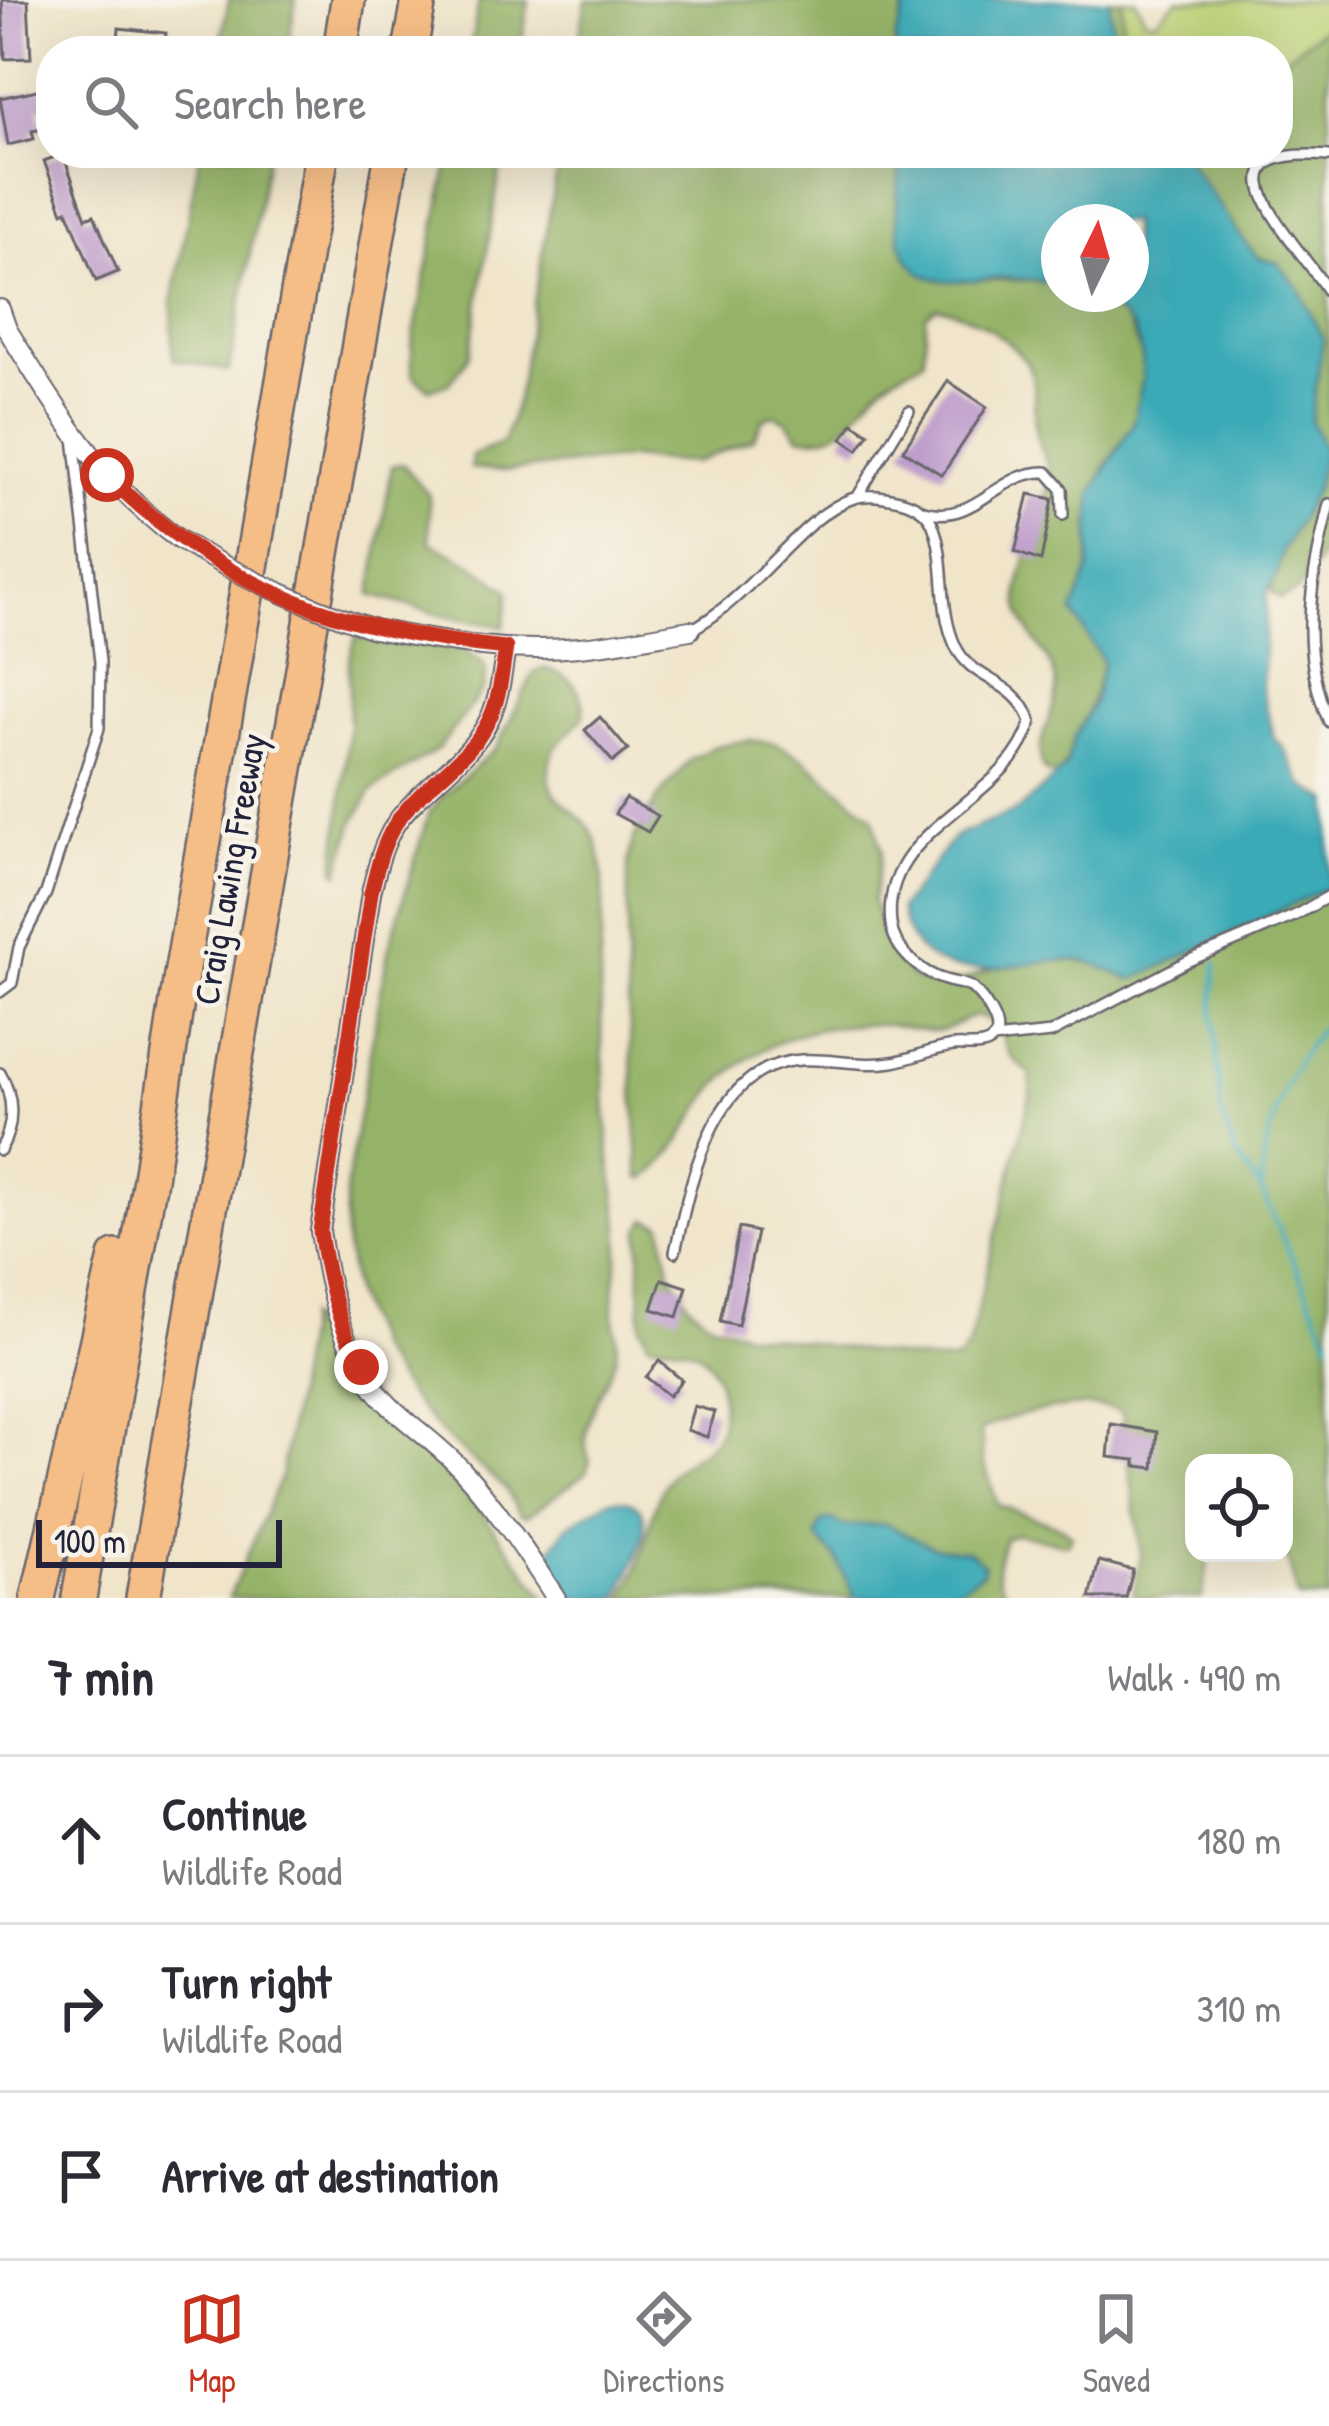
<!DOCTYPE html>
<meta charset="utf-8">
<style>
body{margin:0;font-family:"Patrick Hand",sans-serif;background:#f2f2f3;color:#2b2b33}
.controls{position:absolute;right:36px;bottom:36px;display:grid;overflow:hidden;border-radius:24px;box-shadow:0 12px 48px #0002}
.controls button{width:108px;height:108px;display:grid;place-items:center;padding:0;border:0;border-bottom:3px solid #e1e1e2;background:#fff;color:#2b2b33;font:60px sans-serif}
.compass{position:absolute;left:1041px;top:204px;width:108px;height:108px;border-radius:50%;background:#fff;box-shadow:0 12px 48px #0002;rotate:5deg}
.scale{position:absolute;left:36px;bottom:30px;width:246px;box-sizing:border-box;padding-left:12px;border:6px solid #22223b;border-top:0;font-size:33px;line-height:42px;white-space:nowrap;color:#22223b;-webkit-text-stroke:9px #f7f3e8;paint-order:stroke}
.stop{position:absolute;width:36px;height:36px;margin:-27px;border:9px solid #c8321e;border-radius:50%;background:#fff}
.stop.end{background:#c8321e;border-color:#fff;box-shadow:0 3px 12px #0008}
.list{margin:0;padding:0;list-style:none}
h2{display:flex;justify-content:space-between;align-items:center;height:156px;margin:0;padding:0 48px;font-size:51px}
h2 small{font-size:39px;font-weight:400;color:#7c7c81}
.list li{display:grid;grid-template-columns:78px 1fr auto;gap:36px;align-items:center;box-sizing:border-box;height:168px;padding:0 48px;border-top:3px solid #e1e1e2}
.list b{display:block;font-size:45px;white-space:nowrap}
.list p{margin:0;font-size:39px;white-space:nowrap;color:#7c7c81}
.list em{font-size:39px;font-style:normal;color:#7c7c81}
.icon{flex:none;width:66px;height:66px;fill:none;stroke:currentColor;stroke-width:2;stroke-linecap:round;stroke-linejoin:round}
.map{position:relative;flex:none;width:1329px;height:1598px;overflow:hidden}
.search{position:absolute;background:#fff;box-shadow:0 12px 48px #0002;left:36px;right:36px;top:36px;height:132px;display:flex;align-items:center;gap:30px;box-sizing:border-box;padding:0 42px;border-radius:48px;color:#7c7c81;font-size:45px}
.sheet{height:660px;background:#fff}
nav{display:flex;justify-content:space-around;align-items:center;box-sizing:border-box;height:168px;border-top:3px solid #e1e1e2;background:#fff;font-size:33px;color:#7c7c81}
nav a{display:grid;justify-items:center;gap:6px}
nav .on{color:#c8321e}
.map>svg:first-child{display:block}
</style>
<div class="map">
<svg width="1329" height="1598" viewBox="0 0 1329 1598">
<rect width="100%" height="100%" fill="#f7f3e8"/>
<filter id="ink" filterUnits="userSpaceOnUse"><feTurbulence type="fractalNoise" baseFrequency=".00833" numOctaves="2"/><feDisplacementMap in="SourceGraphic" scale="24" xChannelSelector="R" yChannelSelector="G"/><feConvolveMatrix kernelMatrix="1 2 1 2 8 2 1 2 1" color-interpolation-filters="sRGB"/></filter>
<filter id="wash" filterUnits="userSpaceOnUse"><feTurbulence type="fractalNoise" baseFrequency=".004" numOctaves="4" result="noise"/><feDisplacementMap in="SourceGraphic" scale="48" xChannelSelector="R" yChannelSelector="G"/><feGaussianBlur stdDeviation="2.7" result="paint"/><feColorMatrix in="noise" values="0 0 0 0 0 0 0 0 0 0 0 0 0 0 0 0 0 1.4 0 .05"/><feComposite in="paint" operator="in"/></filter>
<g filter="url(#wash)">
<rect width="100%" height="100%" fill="#f0e4c9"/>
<path fill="#bcd176" stroke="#6f7a58" stroke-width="3" d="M1122,0H1136L1145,19L1155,21L1177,0H1326L1329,24L1278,63V51H1142L1123,35Z"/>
<path fill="#95b367" stroke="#5c6a51" stroke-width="3" d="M229,0H296L287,51H219Z
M479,0H529L520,51H470Z
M586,0H908L895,39L897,51H577Z
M1109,0H1122L1123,35L1142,51H1115Z
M1329,24V544L1298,591L1280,599L1271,591L1282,552L1316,488L1324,452L1311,420L1323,339L1278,263L1259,258L1245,242L1182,153H1278V63Z
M200,153H268L229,371L173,359L172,303Z
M450,153H503L470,355L449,384L429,389L412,375V345Z
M560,153H902C885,320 939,267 1059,284V294H1092L1126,319L1142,355L1143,377L1141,401L1133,424L1103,470L1090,526L1089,571L1073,612L1103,662C1098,684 1072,763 1057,775L1046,773C1028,744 1057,717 1056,686C1055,655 1022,635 1019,603C1016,570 1043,523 1048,488C1052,456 1037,453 1035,427C1033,407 1038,382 1027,364C1011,339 966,310 936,307L926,315L924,359C914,368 902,370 891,378C855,403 850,447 799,436L786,420L773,415L763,419L753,439L693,463L631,458L504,471L471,468L472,456L503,443L517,400Z
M403,464L429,495L430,542L472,564L509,591L504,627L442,615L371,595L392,466Z
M356,637L463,649L482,662L486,671L483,690L438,749L372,790L353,824L339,873L335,869L349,727V660Z
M544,668C568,674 585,690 584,715C570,737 547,743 549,775C550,808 588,808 598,847C609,889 599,932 600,975C601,1033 604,1092 609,1149C612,1182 622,1218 619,1250C617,1268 614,1287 613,1305C612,1324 621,1338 615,1359C605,1393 574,1426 590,1461L585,1474L527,1516L520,1514L505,1488L448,1440L408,1395L376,1349L354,1293L345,1236L346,1189L388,951L428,815L441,798L497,747L534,672Z
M750,740L777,744L802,758L873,817L882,851L873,901L889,951L913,978L932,984L965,980L1001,965L1067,959L1106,966L1129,980L1329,887V1598H1298L1284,1546V1463H1194V1553H1210L1202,1598H1133L1141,1555L1122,1412C1090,1398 1009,1413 981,1430L983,1460L998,1505L1064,1528L1072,1536L1068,1544L1016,1534L1005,1538C996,1560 991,1583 1013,1598H622C650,1557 645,1514 669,1477C679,1462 700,1455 712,1442C729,1424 722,1371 703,1356C689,1344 667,1345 649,1343L641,1326L640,1229L647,1219L662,1224L670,1272L691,1307L710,1322L746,1333L936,1362L959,1360L969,1345L1030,1096L1031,1074C1025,1069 1015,1062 1010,1055C1002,1041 1002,1026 985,1018C970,1010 954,1031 934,1031C919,1031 904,1026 889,1025C826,1021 764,1037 719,1083C691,1112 683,1151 646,1178H640L627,987L628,864L633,839L656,800L690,760L716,746Z
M307,1317L375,1401L476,1505L546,1598H229L281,1476Z"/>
<path fill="#3aaab7" stroke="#2e6679" stroke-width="3" d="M908,0H1109L1115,51H897L895,39Z
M902,153H1182L1245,242L1259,258L1278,263L1298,287L1323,339L1311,420L1324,451L1316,488L1282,552L1277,575L1267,592L1262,690L1274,738L1284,748L1303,785L1329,800V887L1135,979C1114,977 1097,960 1073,960C1007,959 919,1002 900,908L955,836L1018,810L1065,768L1075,735L1093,704L1103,662L1073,612L1089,571L1092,493L1133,424L1143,377L1142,355L1134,330L1125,319L1092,294H1131V222H1059V284C1038,281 1014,276 993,278C976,280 953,283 936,279C885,266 896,191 902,153Z
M611,1499C675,1498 630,1568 618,1598H570L551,1566L550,1551L567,1526Z
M832,1520L844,1526L885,1524L933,1547L969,1552L984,1564L982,1573L943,1598H855L836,1558L816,1537L822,1521Z"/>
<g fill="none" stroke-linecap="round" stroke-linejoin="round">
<path stroke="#3aaab7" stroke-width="4.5" d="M1216,964L1213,1009L1221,1114L1236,1155L1261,1189L1329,1341
M1261,1189C1262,1136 1290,1058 1329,1021"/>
</g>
<g id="blocks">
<path fill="#bc9aca" d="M2,0H28L31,58L5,59Z
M119,28L166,33L164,51H117Z
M51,87V105L38,108L43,129L32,131L34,139L8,145L0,98Z
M63,154L86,218L94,215L118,272L96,281L67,210L63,212L44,161Z
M948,381L987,407L942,475L903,450Z
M853,423L869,434L858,450L842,439Z
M1029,494L1053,499L1041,561L1015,552Z
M600,717L628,750L613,762L585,730Z
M625,798L658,816L648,832L615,814Z
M739,1228L757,1232L738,1325L720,1321Z
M662,1279L687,1287L678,1317L652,1309Z
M659,1361L682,1380L669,1396L646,1377Z
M694,1406L715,1412L707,1437L687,1430Z
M1111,1424L1157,1432L1154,1468L1136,1466V1460L1108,1457Z
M1099,1561L1133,1570L1126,1598H1090Z"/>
</g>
</g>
<g filter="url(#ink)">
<use href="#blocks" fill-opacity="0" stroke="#6a666d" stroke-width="3"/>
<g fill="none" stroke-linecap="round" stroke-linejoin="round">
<defs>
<path id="service" d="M1329,156C1190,144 1298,241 1329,293
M858,496L909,411
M1329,504C1311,580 1297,648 1329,722
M924,511C975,526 999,470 1047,472L1062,489L1063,515
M0,992L12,983L19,947L46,893L99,728L100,662L74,438
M993,1039L1051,1033L1188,961L1294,916L1329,896
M0,1073C14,1096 15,1126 0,1150
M675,1252C691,1181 711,1066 801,1060C831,1058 862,1067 892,1062C913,1059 933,1048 954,1046C968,1045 989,1050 996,1035C1001,1022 981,996 972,988C964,983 954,983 945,980C921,973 894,950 891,924C879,826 1011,802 1031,721C1014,677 972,683 955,645C938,607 947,564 934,528C929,512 915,504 900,500C886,497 868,493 854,498C800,515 750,601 690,630"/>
<path id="minor" d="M0,309L7,329C55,408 102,484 178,539
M374,629C441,642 511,654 579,647C616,644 653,636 690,630
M506,648C502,672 500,698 489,720C470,760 419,789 396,823C382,845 377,868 371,893L320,1231C329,1294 344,1363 393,1409C416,1430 441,1447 462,1470C498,1509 527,1554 556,1598"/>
<path id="motorway" d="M340,51L348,0
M410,51L419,0
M38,1598L116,1257
M79,1598L150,1179L181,975L322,153
M143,1598L392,153"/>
</defs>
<use href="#service" stroke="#6a666d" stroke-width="14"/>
<use href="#minor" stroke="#6a666d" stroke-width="22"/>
<use href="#motorway" stroke="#6a666d" stroke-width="38"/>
<use href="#service" stroke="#fff" stroke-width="9"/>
<use href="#minor" stroke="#fff" stroke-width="18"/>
<use href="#motorway" stroke="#f6be87" stroke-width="33"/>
<defs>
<path id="minor-bridge" d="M178,539C241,578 304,605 374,629"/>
</defs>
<use href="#minor-bridge" stroke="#6a666d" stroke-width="22" stroke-linecap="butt"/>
<use href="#minor-bridge" stroke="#fff" stroke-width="18"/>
</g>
</g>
<g fill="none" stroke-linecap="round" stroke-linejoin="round" filter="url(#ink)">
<path stroke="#c8321e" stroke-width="15" d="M107,475C222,591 347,632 506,648C502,672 500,698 489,720C470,760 418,789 396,823C382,845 377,868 371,893L320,1231C327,1280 338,1323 361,1367"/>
</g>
<g text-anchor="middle" stroke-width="9" stroke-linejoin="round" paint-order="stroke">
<g font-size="36" fill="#22223b" stroke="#f7f3e8">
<text transform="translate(229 869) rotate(-80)" y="13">Craig Lawing Freeway</text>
</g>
</g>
</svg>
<div class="controls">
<button><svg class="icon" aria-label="locate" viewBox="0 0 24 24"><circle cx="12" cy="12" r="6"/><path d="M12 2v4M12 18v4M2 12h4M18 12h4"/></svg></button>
</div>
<svg class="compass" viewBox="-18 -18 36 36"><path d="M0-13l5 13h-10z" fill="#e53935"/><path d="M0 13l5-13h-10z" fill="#7c7c81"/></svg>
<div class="scale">100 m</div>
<div class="stop" style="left:107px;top:475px"></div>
<div class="stop end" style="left:361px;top:1367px"></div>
<div class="search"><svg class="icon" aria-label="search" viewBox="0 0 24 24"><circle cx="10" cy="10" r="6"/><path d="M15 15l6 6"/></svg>Search here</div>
</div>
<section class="sheet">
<h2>7 min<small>Walk · 490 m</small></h2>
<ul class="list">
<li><svg class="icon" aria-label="ahead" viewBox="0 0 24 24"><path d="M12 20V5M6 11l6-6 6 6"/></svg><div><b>Continue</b><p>Wildlife Road</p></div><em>180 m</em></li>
<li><svg class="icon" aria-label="right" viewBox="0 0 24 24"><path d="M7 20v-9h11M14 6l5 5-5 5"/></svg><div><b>Turn right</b><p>Wildlife Road</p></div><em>310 m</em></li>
<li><svg class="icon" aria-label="arrive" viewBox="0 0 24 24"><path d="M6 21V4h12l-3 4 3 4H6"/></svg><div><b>Arrive at destination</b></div></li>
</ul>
</section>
<nav>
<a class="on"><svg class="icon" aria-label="map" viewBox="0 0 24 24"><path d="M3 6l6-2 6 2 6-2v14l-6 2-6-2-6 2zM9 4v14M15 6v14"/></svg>Map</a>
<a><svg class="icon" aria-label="directions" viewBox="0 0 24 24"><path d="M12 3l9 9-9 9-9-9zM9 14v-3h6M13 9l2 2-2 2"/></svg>Directions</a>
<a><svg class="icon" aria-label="saved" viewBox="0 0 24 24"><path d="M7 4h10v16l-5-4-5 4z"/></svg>Saved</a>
</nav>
